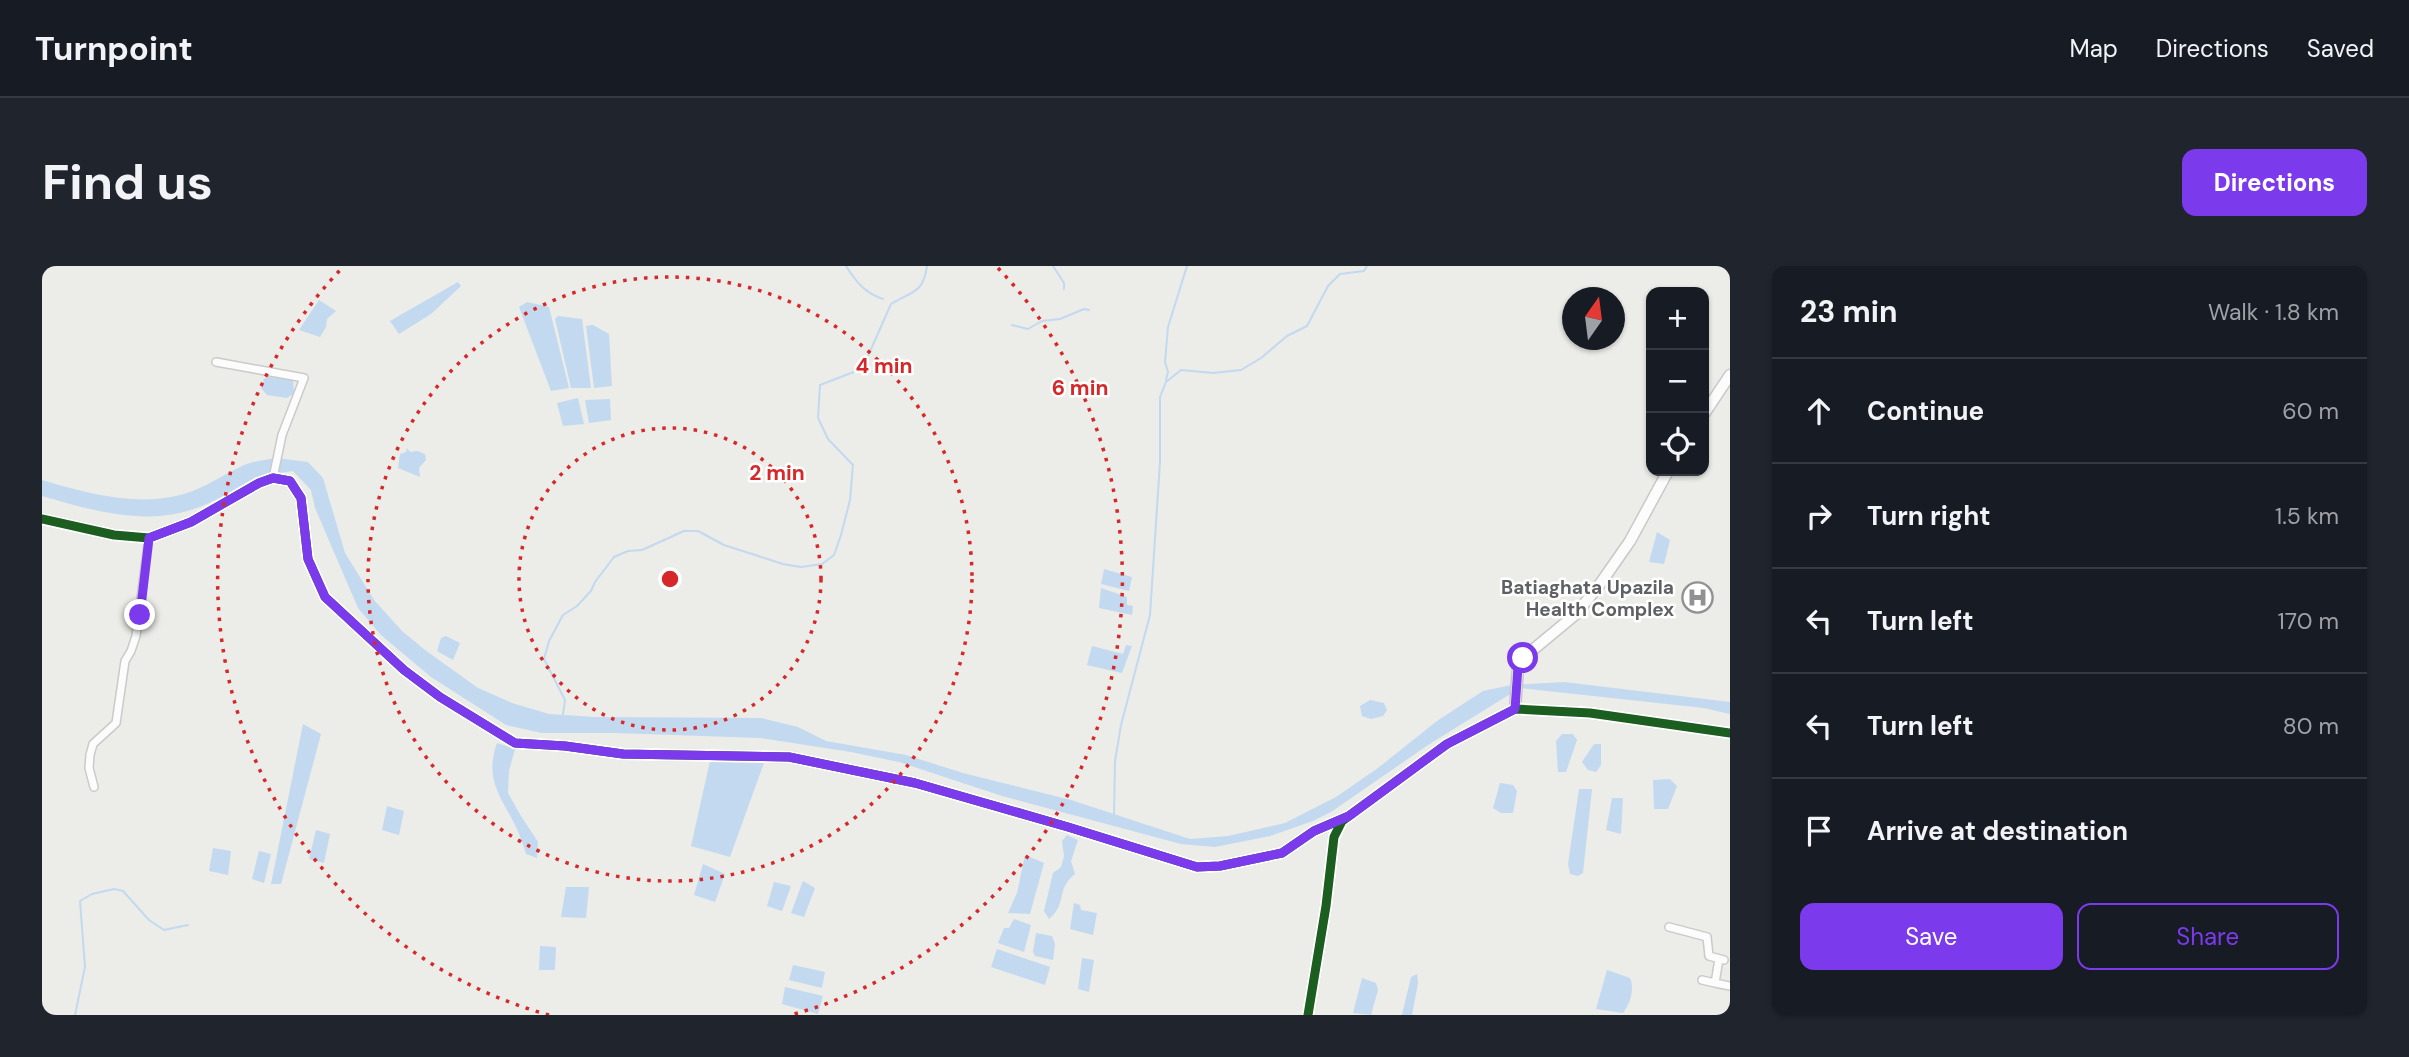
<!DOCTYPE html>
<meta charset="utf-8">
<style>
body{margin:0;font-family:"DM Sans",sans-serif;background:#20242c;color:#f1f3f6}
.controls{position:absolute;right:21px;top:21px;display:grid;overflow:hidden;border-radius:14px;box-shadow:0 2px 5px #0004}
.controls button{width:63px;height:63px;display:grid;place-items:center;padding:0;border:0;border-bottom:2px solid #363941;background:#171b24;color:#f1f3f6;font:35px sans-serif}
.compass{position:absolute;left:1520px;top:21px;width:63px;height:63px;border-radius:50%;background:#171b24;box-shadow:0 2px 5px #0004;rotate:14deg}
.stop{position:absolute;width:21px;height:21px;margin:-16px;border:5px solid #7c3aed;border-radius:50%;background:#fff}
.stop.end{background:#7c3aed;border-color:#fff;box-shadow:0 2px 7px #0008}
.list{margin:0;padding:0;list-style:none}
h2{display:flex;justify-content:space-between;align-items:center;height:91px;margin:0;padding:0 28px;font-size:30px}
h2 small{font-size:23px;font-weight:400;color:#9ea1a6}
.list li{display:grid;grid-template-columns:46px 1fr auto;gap:21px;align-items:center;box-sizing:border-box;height:105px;padding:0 28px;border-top:2px solid #363941}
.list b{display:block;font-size:26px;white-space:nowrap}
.list em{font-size:23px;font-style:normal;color:#9ea1a6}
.actions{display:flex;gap:14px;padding:21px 28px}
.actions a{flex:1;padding:16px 0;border:2px solid #7c3aed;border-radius:14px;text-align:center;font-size:24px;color:#7c3aed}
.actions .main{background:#7c3aed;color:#fff}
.icon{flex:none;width:38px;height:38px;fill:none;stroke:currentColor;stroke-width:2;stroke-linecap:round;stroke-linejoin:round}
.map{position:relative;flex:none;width:1688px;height:749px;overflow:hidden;border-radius:14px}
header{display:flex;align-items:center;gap:42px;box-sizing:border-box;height:98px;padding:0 35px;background:#171b24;border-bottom:2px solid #363941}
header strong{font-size:33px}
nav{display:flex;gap:38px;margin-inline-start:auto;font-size:24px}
.intro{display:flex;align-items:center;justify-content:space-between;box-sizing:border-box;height:168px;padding:0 42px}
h1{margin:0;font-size:49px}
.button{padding:18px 32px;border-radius:14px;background:#7c3aed;color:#fff;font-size:24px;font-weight:700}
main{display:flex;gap:42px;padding:0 42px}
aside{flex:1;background:#171b24;border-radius:14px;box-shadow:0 2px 5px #0004}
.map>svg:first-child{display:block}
</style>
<header>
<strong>Turnpoint</strong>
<nav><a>Map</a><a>Directions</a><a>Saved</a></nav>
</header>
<div class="intro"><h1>Find us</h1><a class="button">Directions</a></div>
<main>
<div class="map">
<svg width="1688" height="749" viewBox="0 0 1688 749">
<rect width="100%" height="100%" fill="#ecece8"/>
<path fill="#c2d9f0" d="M416,16L419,20L389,48L357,68L348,55Z
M277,34L294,45L285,53L284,61L278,71L257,64Z
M485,36L507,41L527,122L509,125L477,41Z
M516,50L540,53L549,122H529L513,53Z
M551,59L567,68L570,120L552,122L544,60Z
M227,111L251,114L252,127L245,132L225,129L219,122L222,113Z
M536,132L542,158L521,160L515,137Z
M568,133L569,154L547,157L543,134Z
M365,182L368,186L375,185L383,188L384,194L377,202L378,211L356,202L358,188L364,186Z
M235,192L266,196L281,212L303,287L332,334L360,365L383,384L436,422L470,437L507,448L553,451L719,452L756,461L784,475L864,489L921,507L1029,534L1148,573L1186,570L1243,557L1294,531L1336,502L1395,455L1441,425L1470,419L1522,416L1688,436V448L1662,442L1478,422L1386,479L1289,546L1271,555L1228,570L1173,581L1139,578L960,530L857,496L809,486L718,472L574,467H500L464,459L389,411L339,369L316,342L273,242L269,224L251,205C218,209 197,223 167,237C112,263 56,246 0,230V214C41,226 91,240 134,230C158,225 177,211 198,201C209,195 224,194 235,192Z
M1615,266L1628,274L1622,298L1607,296Z
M1062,303L1090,311L1087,325L1059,318Z
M1059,322L1085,331V339L1091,340L1090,349L1057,342Z
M404,370L418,377L411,394L395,385L399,372Z
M1084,379L1090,380L1080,407L1045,399L1050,380L1081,388Z
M1328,434L1342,437L1345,444L1341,450L1329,453L1320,450L1318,440Z
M261,458L279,468L239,618H229Z
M1520,468H1531L1535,474L1524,506H1516L1514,475Z
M455,477L473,483L467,505L466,527L479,550L496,576L495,592L484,588C481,579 478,569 474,561C459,530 442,514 455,477Z
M1552,478H1559V499L1554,506L1546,504L1540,496Z
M706,491L723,494L688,591L649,580L668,495L699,497Z
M1628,513L1635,520L1626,543H1612L1611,514Z
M1458,517L1471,519L1475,525L1471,547H1459L1451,542Z
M1537,523H1550L1541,607L1536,610L1528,608L1526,598Z
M1570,532H1581L1579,568L1564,564Z
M345,540L362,545L357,569L340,564Z
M274,564L288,568L282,597L267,593Z
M1025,569L1036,574L1029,595L1033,608C1013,624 1026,637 1007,653L1002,645L1011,607L1019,601L1022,590L1020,575Z
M171,582L189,585L186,609L167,605Z
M217,585L229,588L222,617L210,613Z
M983,589L1002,597L988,648L966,647L975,627Z
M661,598L683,608L673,636L652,629Z
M761,615L773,622L762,651L749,647Z
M732,616L749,620L740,645L725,640Z
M524,621H547L544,652L519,651Z
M1032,637L1038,639L1039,644L1055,647L1051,669L1028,663Z
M972,653L989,659L982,686L956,677L962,662H967Z
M994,667L1010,670L1013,678L1011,694L993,690L991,686Z
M498,680L514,681L513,704H497Z
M955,683L1008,701L1003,719L949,701Z
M1040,692L1052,694L1047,726L1036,723Z
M751,699L783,706L780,722L747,714Z
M1565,704L1588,712C1593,723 1588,738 1581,747L1554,743Z
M1375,708L1376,717L1370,749H1360L1369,711Z
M1320,712L1334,717L1336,724L1329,749L1311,747Z
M743,721L781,730L776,748L740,738Z"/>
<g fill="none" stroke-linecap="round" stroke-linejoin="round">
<path stroke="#c2d9f0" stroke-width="2" d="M804,0C814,16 823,27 841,33
M1011,0L1022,17V23
M970,59L986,63L1000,55L1018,53L1042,43L1047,44
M1124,114L1126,106L1123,96L1126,61L1145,0
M521,448L523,434L502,393L507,375L521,349L535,340L549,325L553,316L572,291L586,285L600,284L642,265H656L682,279L741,298L759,301L780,298L792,289L799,269L808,234L811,199L786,173L776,152L778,119L817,104L826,90L849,38C870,25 881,28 885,0
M1072,549L1073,495L1079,459L1108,349L1118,196V131L1124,116L1139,104L1171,107L1199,104L1219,92L1245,70L1265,60L1286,20L1298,8L1322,5L1325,0
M33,749L43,701L38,635L50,628L72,623L81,625L107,654L122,664L146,659"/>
<defs>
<path id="street" d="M174,96L262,112L240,169L231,212
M52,521L47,502L48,489L51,478L74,457L83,395L89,385L94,370L107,272
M1627,661L1665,671L1667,690L1682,694
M1677,693L1673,717L1688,720
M1660,714L1673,717"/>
<path id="secondary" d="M1662,148L1688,109
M0,253L72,269L107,272L149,256L217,217L231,212L248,215L259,232L266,293L283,331L362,404L398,431L473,477L523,480L581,488L747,491L873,517L1026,561L1155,601L1178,600L1240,587L1272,565L1307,550
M1473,443L1476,401L1481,392L1534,348L1558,318L1588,275L1626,205
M1266,749L1284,640L1292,571L1300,555L1405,478L1473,443L1548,447L1688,467"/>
</defs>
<use href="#street" stroke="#cacac9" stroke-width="10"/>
<use href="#secondary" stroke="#c8c8c8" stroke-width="13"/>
<use href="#street" stroke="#fcfcfc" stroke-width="7"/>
<use href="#secondary" stroke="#fcfcfc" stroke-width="10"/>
<defs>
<path id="cycleway" d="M0,253L72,269L107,272L149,256L217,217L231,212L248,215L259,232L266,293L283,331L362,404L398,431L473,477L523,480L581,488L747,491L873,517L1026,561L1155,601L1178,600L1240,587L1272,565L1307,550
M1266,749L1284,640L1292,571L1300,555L1405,478L1473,443L1548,447L1688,467"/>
</defs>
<use href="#cycleway" stroke="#fff" stroke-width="13"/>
<use href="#cycleway" stroke="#1b5e20" stroke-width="9"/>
</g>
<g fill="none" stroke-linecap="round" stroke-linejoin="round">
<path stroke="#7c3aed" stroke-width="9" d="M98,349L107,272L149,256L217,217L231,212L248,215L259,232L266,293L283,331L362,404L398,431L473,477L523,480L581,488L747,491L873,517L1026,561L1155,601L1178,600L1240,587L1272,565L1307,550L1405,478L1473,443L1476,401L1481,392"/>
</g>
<g fill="none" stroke="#d62828" stroke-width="3.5" stroke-dasharray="3.5 7">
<circle cx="628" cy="313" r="151"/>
<circle cx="628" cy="313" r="302"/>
<path d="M507 749A452 452 0 0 1 300 2M956 2A452 452 0 0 1 749 749"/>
</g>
<defs>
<symbol id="hospital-ring" viewBox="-11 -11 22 22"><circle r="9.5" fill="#fff" stroke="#909192" stroke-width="1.5"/><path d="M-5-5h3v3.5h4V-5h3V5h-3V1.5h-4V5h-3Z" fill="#909192"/></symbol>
</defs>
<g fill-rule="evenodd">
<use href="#hospital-ring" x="1638" y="314" width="35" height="35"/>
</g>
<g text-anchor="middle" stroke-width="5" stroke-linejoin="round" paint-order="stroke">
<g font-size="19" font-weight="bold" fill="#5e6064" stroke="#fff" text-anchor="end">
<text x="1632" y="328">Batiaghata Upazila<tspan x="1632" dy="22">Health Complex</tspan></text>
</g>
</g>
<circle cx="628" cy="313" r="10" fill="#d62828" stroke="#fff" stroke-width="3.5"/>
<g font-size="21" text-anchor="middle" font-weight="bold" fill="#d62828" stroke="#fff" stroke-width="5" stroke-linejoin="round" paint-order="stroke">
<text x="842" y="107">4 min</text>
<text x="1038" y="129">6 min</text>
<text x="735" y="214">2 min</text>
</g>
</svg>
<div class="controls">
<button>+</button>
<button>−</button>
<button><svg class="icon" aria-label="locate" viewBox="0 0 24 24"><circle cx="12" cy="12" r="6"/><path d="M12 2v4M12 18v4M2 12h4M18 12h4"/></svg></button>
</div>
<svg class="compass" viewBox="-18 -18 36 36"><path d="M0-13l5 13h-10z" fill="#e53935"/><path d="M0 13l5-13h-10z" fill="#9ea1a6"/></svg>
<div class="stop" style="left:1481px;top:392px"></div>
<div class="stop end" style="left:98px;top:349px"></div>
</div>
<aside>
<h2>23 min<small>Walk · 1.8 km</small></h2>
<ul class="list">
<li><svg class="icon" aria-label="ahead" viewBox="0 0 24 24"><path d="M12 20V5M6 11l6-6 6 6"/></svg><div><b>Continue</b></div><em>60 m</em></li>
<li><svg class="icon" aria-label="right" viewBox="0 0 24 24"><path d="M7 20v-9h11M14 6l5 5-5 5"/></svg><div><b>Turn right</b></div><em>1.5 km</em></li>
<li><svg class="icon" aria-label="left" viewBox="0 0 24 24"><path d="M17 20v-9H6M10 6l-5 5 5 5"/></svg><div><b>Turn left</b></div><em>170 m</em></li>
<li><svg class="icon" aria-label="left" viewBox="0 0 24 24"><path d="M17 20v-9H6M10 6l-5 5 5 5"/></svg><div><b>Turn left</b></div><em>80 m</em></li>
<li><svg class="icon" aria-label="arrive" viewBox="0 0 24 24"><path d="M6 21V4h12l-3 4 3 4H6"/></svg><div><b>Arrive at destination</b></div></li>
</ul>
<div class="actions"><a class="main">Save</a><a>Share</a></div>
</aside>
</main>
